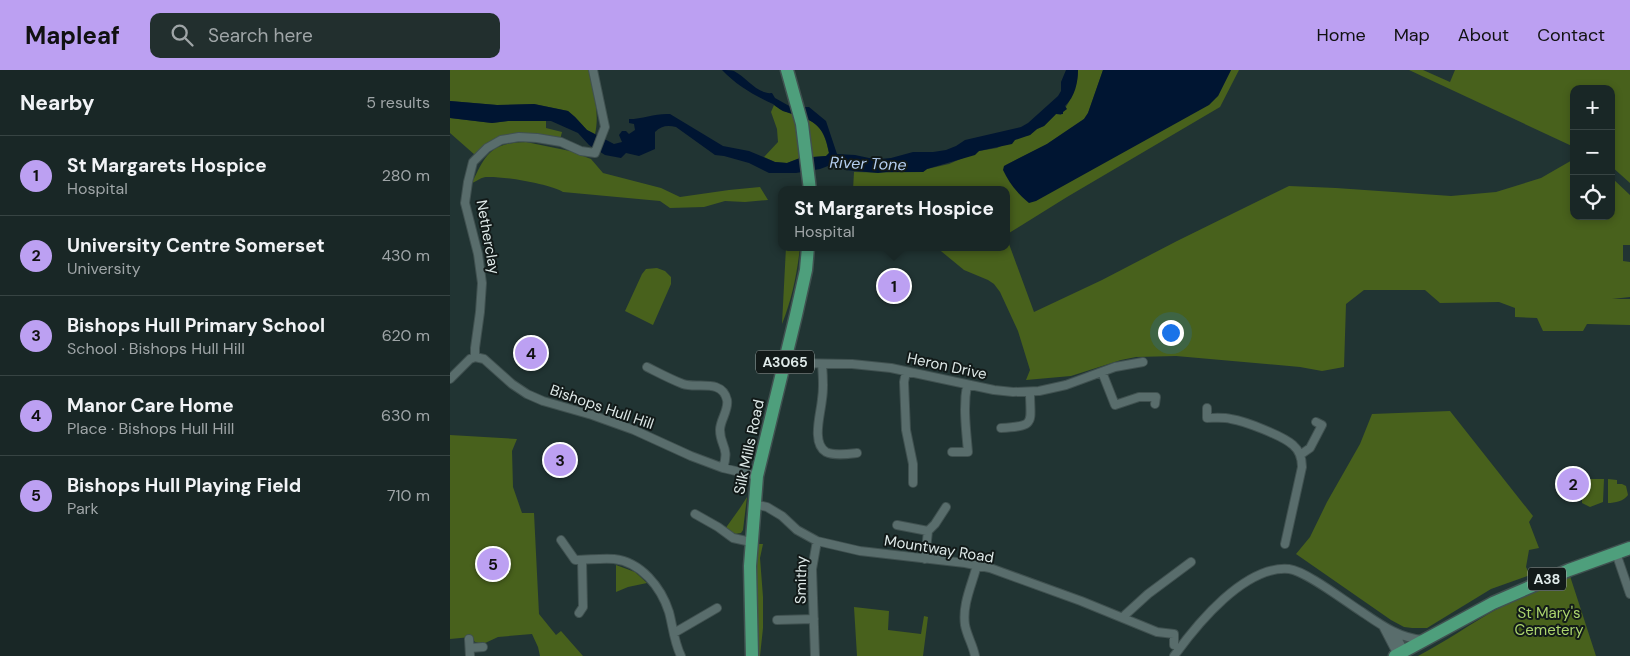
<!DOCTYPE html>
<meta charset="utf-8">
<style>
body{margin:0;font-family:"DM Sans",sans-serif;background:#222f2e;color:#f1f3f6}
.controls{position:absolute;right:15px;top:15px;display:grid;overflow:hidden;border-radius:10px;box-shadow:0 2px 8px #0003}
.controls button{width:45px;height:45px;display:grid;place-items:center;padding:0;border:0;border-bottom:1px solid #374443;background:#192726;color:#f1f3f6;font:25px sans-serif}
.you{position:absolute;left:720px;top:262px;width:18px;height:18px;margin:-12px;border:4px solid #fff;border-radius:50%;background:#1a73e8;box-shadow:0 0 0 8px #1a73e833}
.badge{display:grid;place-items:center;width:32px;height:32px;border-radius:50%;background:#bca0f2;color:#111;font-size:16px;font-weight:700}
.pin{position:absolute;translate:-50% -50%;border:2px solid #fff;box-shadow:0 1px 5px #0006}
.popup{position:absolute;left:328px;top:116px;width:232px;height:65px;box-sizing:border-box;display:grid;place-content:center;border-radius:10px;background:#192726;filter:drop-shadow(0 1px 4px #0005);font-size:16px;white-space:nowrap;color:#9fa5a7}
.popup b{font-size:19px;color:#f1f3f6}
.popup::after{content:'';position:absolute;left:50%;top:100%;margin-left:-10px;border:10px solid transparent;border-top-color:#192726}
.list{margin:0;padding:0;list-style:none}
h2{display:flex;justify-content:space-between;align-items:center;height:65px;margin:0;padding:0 20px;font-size:21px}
h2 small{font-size:16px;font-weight:400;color:#9fa5a7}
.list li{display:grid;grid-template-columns:32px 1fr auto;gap:15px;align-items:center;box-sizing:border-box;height:80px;padding:0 20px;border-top:1px solid #374443}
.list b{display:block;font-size:19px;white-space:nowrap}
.list p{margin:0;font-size:16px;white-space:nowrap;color:#9fa5a7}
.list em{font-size:16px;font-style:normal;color:#9fa5a7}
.icon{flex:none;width:28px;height:28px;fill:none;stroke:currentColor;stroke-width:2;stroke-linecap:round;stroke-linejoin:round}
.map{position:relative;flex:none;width:1180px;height:586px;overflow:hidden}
header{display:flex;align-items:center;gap:30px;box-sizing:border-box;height:70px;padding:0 25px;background:#bca0f2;color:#111}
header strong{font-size:24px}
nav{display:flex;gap:28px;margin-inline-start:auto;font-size:18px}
.search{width:350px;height:45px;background:#222f2e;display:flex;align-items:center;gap:12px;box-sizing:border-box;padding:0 18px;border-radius:10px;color:#9fa5a7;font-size:19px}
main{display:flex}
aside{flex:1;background:#192726}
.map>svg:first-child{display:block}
</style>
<header>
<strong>Mapleaf</strong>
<div class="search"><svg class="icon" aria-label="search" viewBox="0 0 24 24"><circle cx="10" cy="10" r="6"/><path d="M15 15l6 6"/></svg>Search here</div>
<nav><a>Home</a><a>Map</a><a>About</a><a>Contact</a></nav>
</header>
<main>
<aside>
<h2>Nearby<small>5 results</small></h2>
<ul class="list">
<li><span class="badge">1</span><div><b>St Margarets Hospice</b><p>Hospital</p></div><em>280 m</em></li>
<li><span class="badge">2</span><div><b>University Centre Somerset</b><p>University</p></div><em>430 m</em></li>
<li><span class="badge">3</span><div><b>Bishops Hull Primary School</b><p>School · Bishops Hull Hill</p></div><em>620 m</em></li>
<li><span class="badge">4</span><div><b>Manor Care Home</b><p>Place · Bishops Hull Hill</p></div><em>630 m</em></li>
<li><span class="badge">5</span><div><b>Bishops Hull Playing Field</b><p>Park</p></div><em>710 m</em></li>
</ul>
</aside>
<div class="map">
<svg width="1180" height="586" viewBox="0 0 1180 586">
<rect width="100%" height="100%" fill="#213433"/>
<path fill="#48611c" d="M0,0H139C143,20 150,44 145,64L137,60L125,47L118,41L84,34L47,35L0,31Z
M628,0H653L638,43L634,49L597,74L554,96L768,26L781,0H789L770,37L617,127L559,163V174L584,242L652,210L727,171L839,116L886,118L1001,126L1046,122L1091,108L1124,89V146H1161V107L1180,125V175H1173V191L1180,192V227L1162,229H1180V255L1137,254L1133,261H1093L1087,248L1065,247V238L1049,232L990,233L975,220H914L896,234L894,297L872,301L850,297L726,286L686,287L671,290L621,306L576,310L580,300L568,261L550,222L544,214L538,210L514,200L486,177H556V120H403L404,102C427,103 450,102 473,102L477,99L499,94L529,81L547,78L570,67L580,65L587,59L594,56L606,44L611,45C620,31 628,17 628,0Z
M959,0H973L1000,12L1005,0H1180V113L1161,96V19H1124V77Z
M324,35C352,54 371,40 379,83L376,86L350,88L337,93L325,92L314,87L328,72L327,59L321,42Z
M0,48L42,53L58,51H96V58L112,62L110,70L69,65L25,85L0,63Z
M76,72L120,81L141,89L153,103L211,118L230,127L279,120L310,117L318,130L295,132L275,131L254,137L220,138L210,131L113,122C99,114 53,106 36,107C32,107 27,111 22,113C36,83 41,73 76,72Z
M336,177H350C347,204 342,229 332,254Z
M207,198L215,201L221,207V214L203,255L175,241L192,204L196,199Z
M1000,341L1083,446L1079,452L1089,478L1079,480L1076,497L1080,505L1041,519L977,558H962L954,557L941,550L846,484L860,467L877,432L910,374L922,344Z
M0,365L67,369L62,381L63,417L72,443H84L89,544L106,565L111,561L133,586H90L88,577L82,564L48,567L33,574L25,572L21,567L0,569Z
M1132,409H1154L1153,432L1140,437L1132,433Z
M1158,409L1167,410V414H1172L1176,416L1178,425C1174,431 1165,433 1158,433Z
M297,427L293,460L291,463L285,464L275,459L290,438Z
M307,474H313L310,488L313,527V558L310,586H307L306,511Z
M166,495L185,502L197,513L178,517L166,522Z
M1120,506L1146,586H968C995,572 1020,554 1047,539C1070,526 1095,515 1120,506Z
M404,537L439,541L438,560L471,564L474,546L478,547L473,586H407Z"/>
<path fill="#001532" d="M272,0C276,0 281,0 284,1C296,7 308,25 322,23L325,28L341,37H359L376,51L387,84L405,85L419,88L430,89L441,88L463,82H483L496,80L506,76L515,70L571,57L578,53L608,26L611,21V12L616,0H628C628,12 625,27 615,36L617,39L613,42V44H606L594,56L587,59L580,65L565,70L562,74L529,81L525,85L477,99L473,102H436L428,103L395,100L390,97L378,96L370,99L346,103H319L299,93L274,86L265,85L226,57C217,55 211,56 205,62V79L189,86L176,83L171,88L155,85L139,75L128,63L101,51H58L42,53L0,48V31L47,35L84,34L118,41L125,47L137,60L164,74L172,72L169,65L172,61H176L179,64L185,60L184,54L179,53V49C193,49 206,43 220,44L273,76L299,81L325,92L337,93L350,88L376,86L379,83C374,53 362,50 336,42C331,41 327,37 323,34C305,26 286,15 272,0Z
M653,0H781L768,26L759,35L586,131L579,133C568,124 559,113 553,100L554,96L597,74L634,49L638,43Z"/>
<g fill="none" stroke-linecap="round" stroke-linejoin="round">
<defs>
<path id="minor" d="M25,287V278L30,242L32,213L28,184L15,133L18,112L23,92L37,78L51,70L69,67L87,68L111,72L131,81L145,83L155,57L143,0
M25,287L34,289L62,314L77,324L93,331L142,345L184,360L241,386L273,398L307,406
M335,291L344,293L402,294L441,298L544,320L563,322L589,321L616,315L665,297L693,292
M372,294C373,306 374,318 372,329C371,343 361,373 376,382C384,386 398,384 407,383
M197,297C209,303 220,309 233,314C246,319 272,308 277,330C279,340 270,350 270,360C270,376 280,377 273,398
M456,302L454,312L456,360L463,394V413
M652,302L665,335L689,327H706L705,334
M0,309L20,289L25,287
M757,338V348C765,348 773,347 781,349C795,351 833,366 843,375C850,381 852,389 852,397L835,474
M551,358C587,356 580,353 580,322
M502,382H518C516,359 513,337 517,315
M850,385L860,378L872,355L866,352
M304,434L317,437L332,446L347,460L367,471L410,481L515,493L540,498L631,531L707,562L724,564V575
M245,444L268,457L283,468L301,472
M447,455L478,461
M111,470L125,490C138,490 151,488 164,489C191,492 211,517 219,542C223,557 224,572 231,586
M1166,483L1180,524
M475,489L478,461L485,454L496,437
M129,543L133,537L132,490
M674,548L675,545L698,524L741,492
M327,550L364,549
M934,558L948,585
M224,563L267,538
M944,563L954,581
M19,569L20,586
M20,578L33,577
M365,586L362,499L367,471
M525,586C523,575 517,566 515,555C512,534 522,515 527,495
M724,586C747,554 795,495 839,499C856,501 896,532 912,542C931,555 949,568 973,570"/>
<path id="primary" d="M337,0L352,54L360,120
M302,586L300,496L307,406L346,245L356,200L358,177
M945,586L1043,533L1119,500L1180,478"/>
</defs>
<use href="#minor" stroke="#405150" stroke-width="10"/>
<use href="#primary" stroke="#405150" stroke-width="15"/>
<use href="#minor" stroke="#596d6c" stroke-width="8"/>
<use href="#primary" stroke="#4e9f7c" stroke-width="12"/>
</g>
<g text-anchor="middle" stroke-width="4" stroke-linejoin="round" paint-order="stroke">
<g fill="#121a19" stroke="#a1abaa" stroke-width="1">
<rect x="306" y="280.5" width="58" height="23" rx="4"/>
<rect x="1078" y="497.5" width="38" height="23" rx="4"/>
</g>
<g font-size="14" font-weight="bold" fill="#dee9e8">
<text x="335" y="297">A3065</text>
<text x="1097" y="514">A38</text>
</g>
<g font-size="15" fill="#dee9e8" stroke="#121a19">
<text transform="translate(38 167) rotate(80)" y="5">Netherclay</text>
<text transform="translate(497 296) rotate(12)" y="5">Heron Drive</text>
<text transform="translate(152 337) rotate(19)" y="5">Bishops Hull Hill</text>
<text transform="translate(299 377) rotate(-78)" y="5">Silk Mills Road</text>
<text transform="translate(489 479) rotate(9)" y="5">Mountway Road</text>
<text transform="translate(351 510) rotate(-89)" y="5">Smithy</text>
</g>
<g font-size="15" fill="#abd46d" stroke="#121a19">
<text x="1099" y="548">St Mary's<tspan x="1099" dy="17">Cemetery</tspan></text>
</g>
<g font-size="16" font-style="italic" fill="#b5cff1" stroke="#121a19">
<text transform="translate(418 93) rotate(2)" y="6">River Tone</text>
</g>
</g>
</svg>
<div class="controls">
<button>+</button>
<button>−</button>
<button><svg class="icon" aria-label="locate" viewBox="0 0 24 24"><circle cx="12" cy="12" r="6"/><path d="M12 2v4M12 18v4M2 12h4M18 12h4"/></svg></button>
</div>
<div class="you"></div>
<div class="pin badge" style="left:444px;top:216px">1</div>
<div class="popup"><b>St Margarets Hospice</b>Hospital</div>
<div class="pin badge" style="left:1123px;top:414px">2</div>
<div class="pin badge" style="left:110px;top:390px">3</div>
<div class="pin badge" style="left:81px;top:283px">4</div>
<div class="pin badge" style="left:43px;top:494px">5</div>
</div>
</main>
